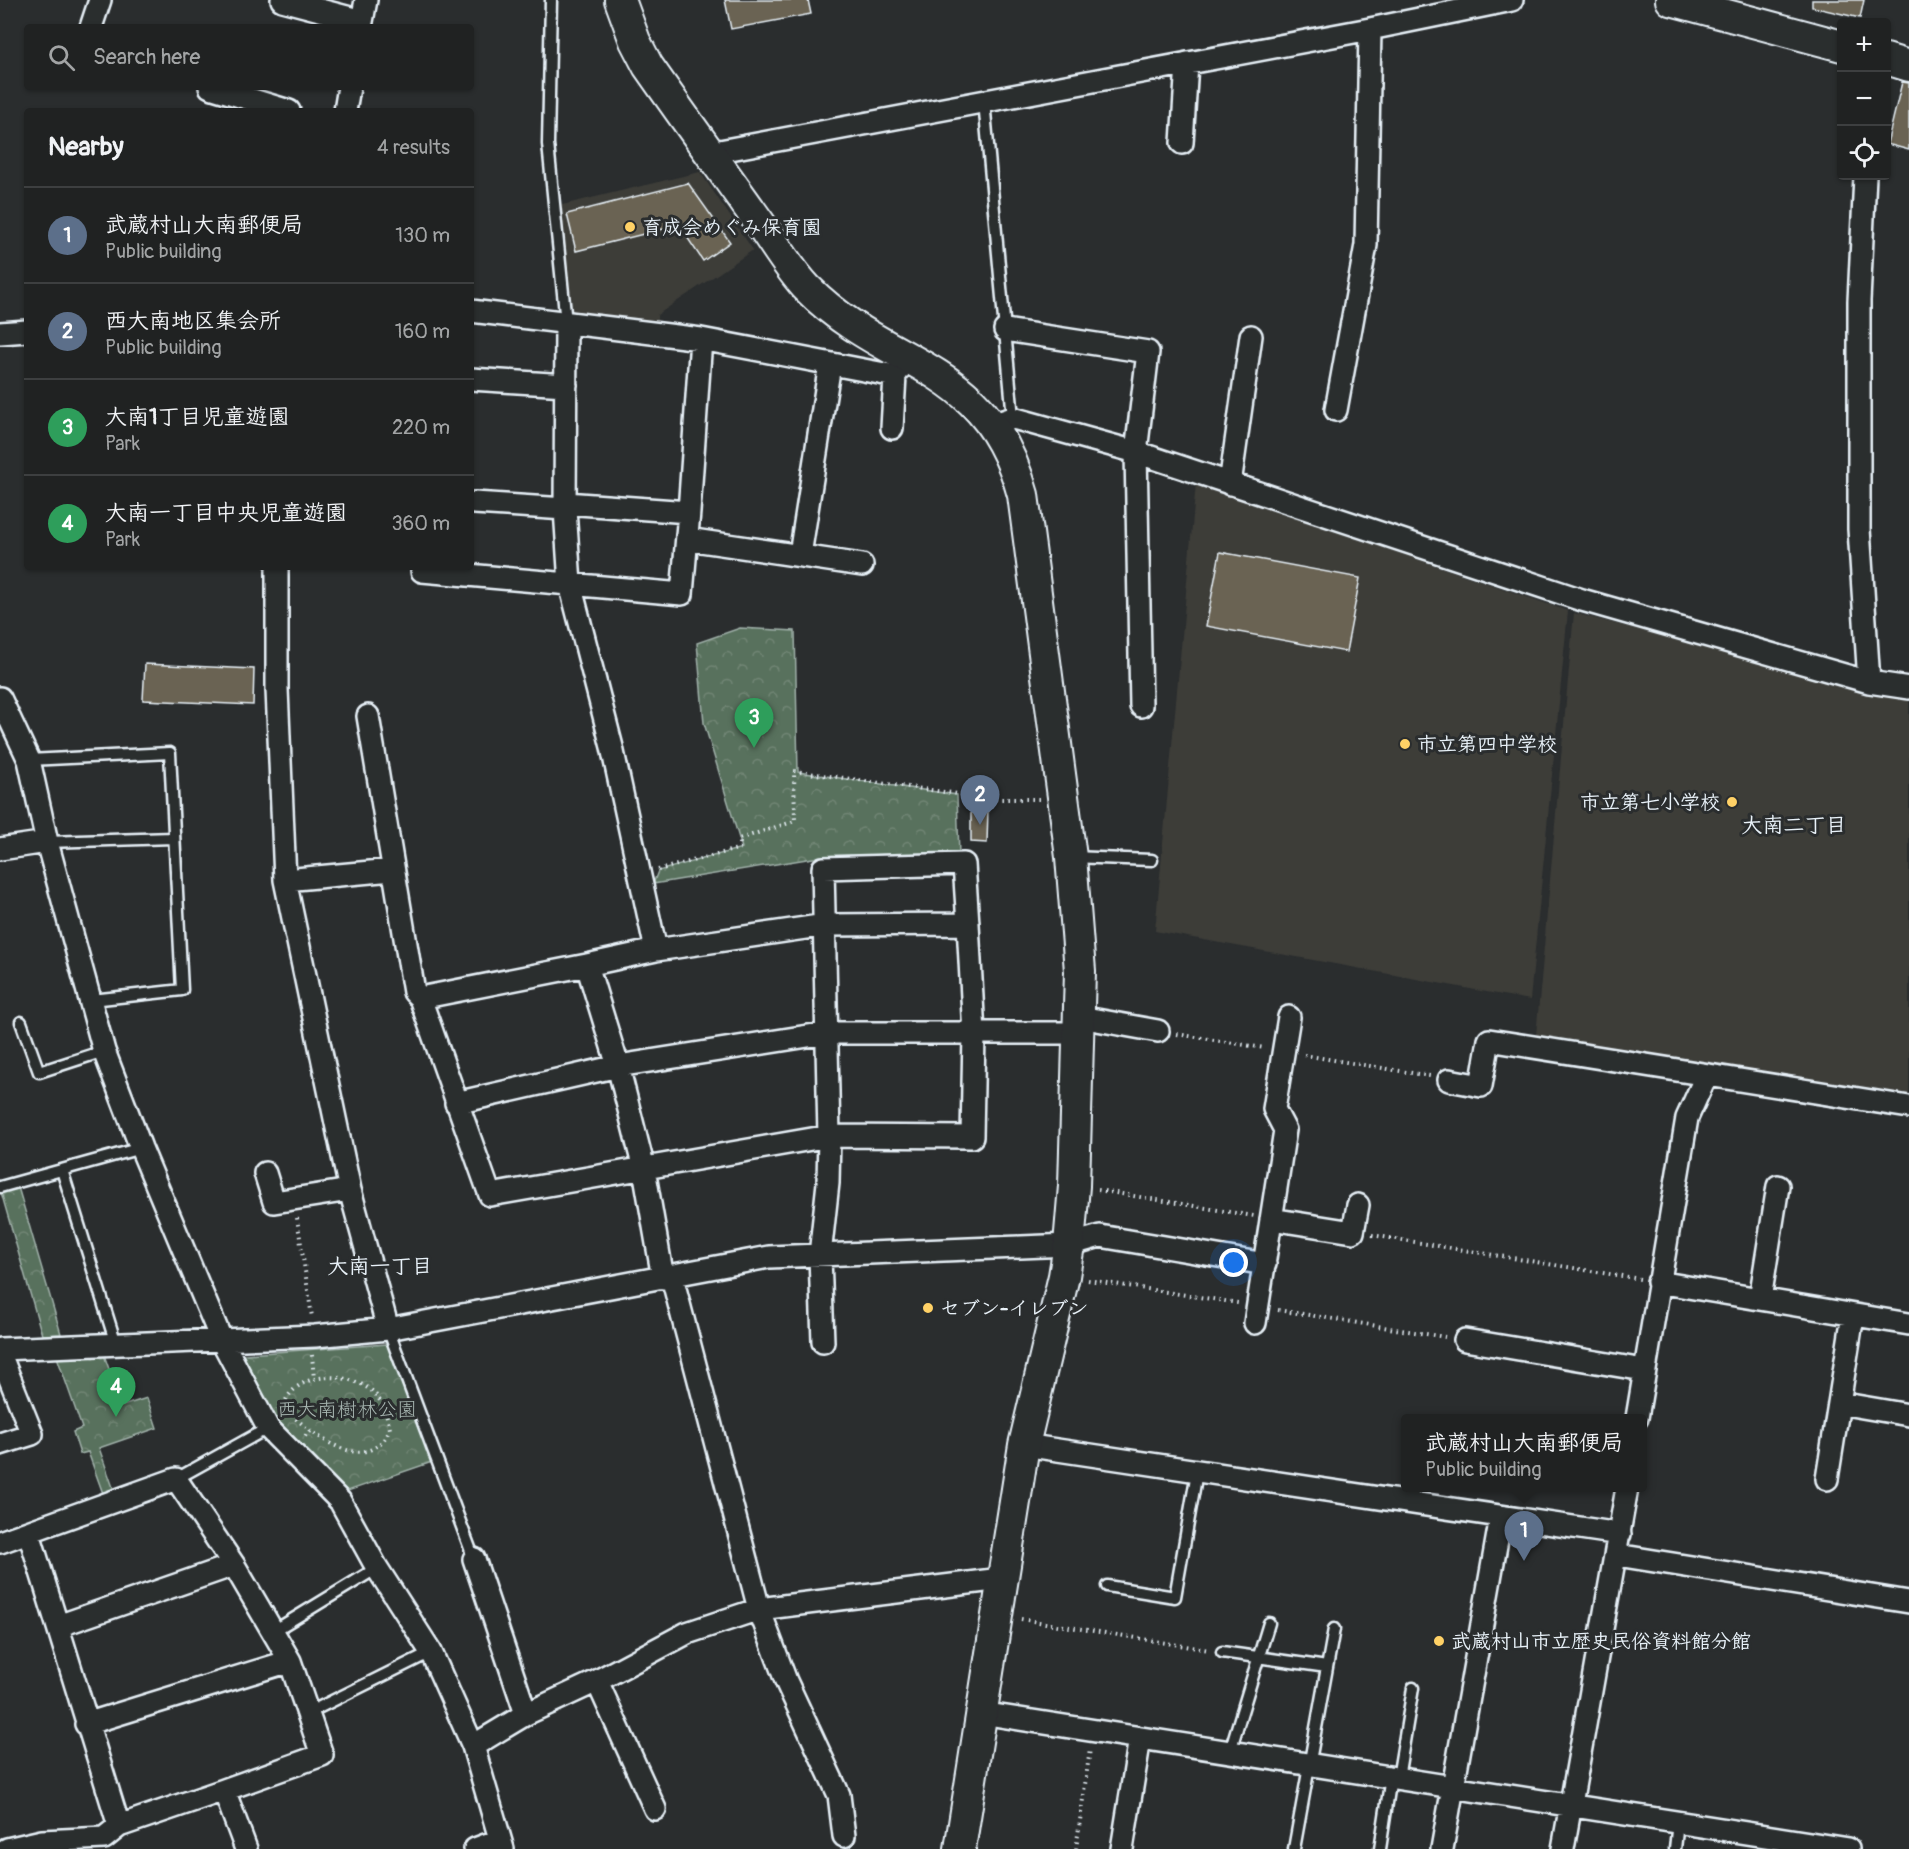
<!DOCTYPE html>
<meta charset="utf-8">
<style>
body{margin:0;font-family:Pangolin,"Klee One",sans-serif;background:#2d2f2f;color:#f1f3f6}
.controls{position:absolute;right:18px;top:18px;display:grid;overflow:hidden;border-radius:6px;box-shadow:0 2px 4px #0004}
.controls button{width:54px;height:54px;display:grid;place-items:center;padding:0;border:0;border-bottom:2px solid #3d3f40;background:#202222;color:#f1f3f6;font:30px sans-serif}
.you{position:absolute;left:1234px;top:1263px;width:21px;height:21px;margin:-15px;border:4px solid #fff;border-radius:50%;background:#1a73e8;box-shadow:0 0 0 9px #1a73e833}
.badge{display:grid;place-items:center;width:39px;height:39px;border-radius:50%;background:#ffd166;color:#fff;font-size:20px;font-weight:700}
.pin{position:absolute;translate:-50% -50px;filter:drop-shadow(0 2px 3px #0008)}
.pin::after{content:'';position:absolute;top:32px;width:21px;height:18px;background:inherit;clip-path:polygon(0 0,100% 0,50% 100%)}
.popup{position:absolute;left:1401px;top:1414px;width:246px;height:78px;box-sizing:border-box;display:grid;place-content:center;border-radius:6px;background:#202222;filter:drop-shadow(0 2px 4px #0005);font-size:20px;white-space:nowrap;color:#a2a4a5}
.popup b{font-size:22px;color:#f1f3f6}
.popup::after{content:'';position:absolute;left:50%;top:100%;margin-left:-12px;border:12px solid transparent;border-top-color:#202222}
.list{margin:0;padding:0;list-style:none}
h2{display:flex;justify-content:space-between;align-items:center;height:78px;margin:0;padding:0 24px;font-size:26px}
h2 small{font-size:20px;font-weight:400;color:#a2a4a5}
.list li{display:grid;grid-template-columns:39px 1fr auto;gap:18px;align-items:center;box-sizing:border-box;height:96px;padding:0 24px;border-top:2px solid #3d3f40}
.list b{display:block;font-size:22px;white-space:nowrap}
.list p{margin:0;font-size:20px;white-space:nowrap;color:#a2a4a5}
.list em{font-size:20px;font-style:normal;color:#a2a4a5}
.icon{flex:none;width:33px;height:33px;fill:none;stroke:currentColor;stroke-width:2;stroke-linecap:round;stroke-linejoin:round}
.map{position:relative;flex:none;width:1909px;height:1849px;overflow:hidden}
.search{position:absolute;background:#202222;box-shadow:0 2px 4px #0004;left:24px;top:24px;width:450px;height:66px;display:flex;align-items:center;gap:15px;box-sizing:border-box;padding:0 21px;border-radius:6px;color:#a2a4a5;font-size:22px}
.panel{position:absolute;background:#202222;box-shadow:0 2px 4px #0004;left:24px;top:108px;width:450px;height:462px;border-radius:6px}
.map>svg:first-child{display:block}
</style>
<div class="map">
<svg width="1909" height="1849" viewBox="0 0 1909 1849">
<defs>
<pattern id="park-crowns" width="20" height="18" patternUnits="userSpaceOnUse" patternTransform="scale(1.5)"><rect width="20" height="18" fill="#59715d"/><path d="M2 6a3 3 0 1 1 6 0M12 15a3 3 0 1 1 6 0" fill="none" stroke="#718675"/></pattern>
</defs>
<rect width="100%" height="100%" fill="#2a2d2e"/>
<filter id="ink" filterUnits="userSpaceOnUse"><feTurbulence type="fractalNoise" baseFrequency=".0167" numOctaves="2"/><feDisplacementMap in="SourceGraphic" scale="12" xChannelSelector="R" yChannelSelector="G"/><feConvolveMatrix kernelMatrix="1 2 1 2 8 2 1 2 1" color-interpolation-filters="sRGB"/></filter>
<g filter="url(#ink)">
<path fill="#3d3d39" d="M700,172L753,250L657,315V328L570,318L558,206Z
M1196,483L1568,611L1530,1000L1155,931Z
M1574,613L1909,699V1096L1697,1067L1536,1036Z"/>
<path fill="url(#park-crowns)" stroke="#a0b1aa" stroke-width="1.5" d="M740,628L795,631L798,772L957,795L959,855L813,858L653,884L658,871L742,848L704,723L697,643Z
M18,1187L61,1334L42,1335L1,1192Z
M387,1344L432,1462L342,1493L282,1431L233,1355Z
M103,1352L122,1406L147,1398L157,1428L99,1448L116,1496L105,1499L88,1452L80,1454L73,1432L82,1428L56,1354Z"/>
<path fill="#6a6352" stroke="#e8f1f8" stroke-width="1.5" d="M725,0H808L811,14L731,29Z
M1812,0H1864L1860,18L1812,7Z
M1902,82L1909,83V150L1887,144Z
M688,183L730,242L703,261L679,225L576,251L567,214Z
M1220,552L1360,578L1346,652L1206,626Z
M145,664L254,669L253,705L143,700Z
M971,807L988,808L987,843L971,842Z"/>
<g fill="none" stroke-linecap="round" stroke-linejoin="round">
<defs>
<path id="lane" d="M551,0L548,144L566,323
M984,101L1013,418
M29,760L170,753L182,990L92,1000
M47,842L173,838
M1071,857L1152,860
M21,1022L39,1072L104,1051
M62,1170L116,1344
M0,1187L141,1148
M388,1329L474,1559
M176,1479L268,1428
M1107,1586L1175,1597L1197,1472
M272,1632L377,1568
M1222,1652L1327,1667
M308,1713L431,1652
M1230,1751L1269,1623
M1398,1778L1413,1688
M1294,1849L1334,1629
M1380,1849L1391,1777
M1675,1849L1678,1822"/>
<path id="street" d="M282,0L362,21
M91,27L100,0
M361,27L366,0
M1370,29L1512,0
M210,87L289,111
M345,111L349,87
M1182,143L1187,63
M709,153L1370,29L1366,245L1336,410
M1865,176L1859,301V529L1869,682
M471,311L701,339L895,376L908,356
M566,323L565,509L570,584L612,747L656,950
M1005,330L1148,352L1136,452L1141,706
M0,333L27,331
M471,379L566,385
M992,425L1013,418L1136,452L1582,600L1869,682L1909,688
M892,428L895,376
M1230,484L1251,336
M474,503L565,509
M689,512L701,339
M687,539L862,565
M800,555L830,364
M277,567V689L285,880L350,1190L388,1329
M422,571L682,594L689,512L565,503
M0,698L29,760L47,842L104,1051L141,1148L221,1339L268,1428L340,1501L377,1568L431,1652L473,1746L503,1849
M368,716L414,992L420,998L490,1195L829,1136L972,1137L974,1034L968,924L826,925L656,950L587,965L618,1066L644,1169L663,1278
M0,849L47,842
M285,880L392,870
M420,998L587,965
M1080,1017L1158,1031
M1449,1080L1481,1086L1489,1040L1909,1107
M456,1103L618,1066L827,1033H1080
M265,1173L274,1202L350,1190
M1271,1219L1353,1232L1358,1205
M672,1277L759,1609L786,1681L839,1795L844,1836
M1658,1282L1909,1324
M1760,1299L1778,1186
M1255,1323L1285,1130L1274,1109L1289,1017
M1465,1340L1644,1370
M823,1342L820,1255L828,1183L829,1136L823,868L964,864L968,924
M0,1349L315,1336L388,1329L769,1257L1069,1245L1100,1236L1265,1264
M0,1354L32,1434L0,1444
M1839,1403L1909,1415
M1637,1418L1687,1118L1706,1076
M1024,1445L1620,1534
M1827,1479L1853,1315
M29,1533L119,1826L224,1790
M0,1542L176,1479L234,1565L290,1661L322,1755L224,1790L246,1849
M1617,1555L1909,1602
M474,1559L526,1714
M58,1626L234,1565
M597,1681L655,1809
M981,1713L1848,1849
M86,1724L290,1661
M473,1746L526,1714L597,1681L687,1633L759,1609L1001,1579
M7,1849L42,1841L104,1838L119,1826
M475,1849L499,1840
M1122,1849L1140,1738
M1442,1849L1501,1517
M1563,1849L1627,1488"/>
<path id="secondary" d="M620,0L635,41L648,66C685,119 722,170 759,222C774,243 789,269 807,288C890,372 986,358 1023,495L1071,857L1080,971L1074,1186L1069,1245L1064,1276L1024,1445L960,1849
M1671,0L1842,46
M1886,59L1909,66"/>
</defs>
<use href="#lane" stroke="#e8f1f8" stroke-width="15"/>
<use href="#street" stroke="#e8f1f8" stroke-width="26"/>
<use href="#secondary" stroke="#e8f1f8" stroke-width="34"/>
<path stroke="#e8f1f8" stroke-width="4" stroke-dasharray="1.5 4.5" stroke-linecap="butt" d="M658,870L741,848L739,839L795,821L794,771L966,795L974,799H1041
M1177,1034L1264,1048
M1304,1055L1430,1076
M1098,1190L1254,1216
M297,1218L312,1317
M1372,1235L1640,1279
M1088,1280L1238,1303
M1278,1310L1445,1337
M312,1355L314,1379
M305,1436L311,1431C337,1450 372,1467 390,1429C387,1415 383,1401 372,1391C347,1371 299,1371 285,1402L291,1415L311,1431
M1021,1619L1209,1650
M1076,1849L1090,1749"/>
<use href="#lane" stroke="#2a2d2e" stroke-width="10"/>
<use href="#street" stroke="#2a2d2e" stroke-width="21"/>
<use href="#secondary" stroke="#2a2d2e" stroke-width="30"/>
</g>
</g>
<g fill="#ffd166" stroke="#2a2d2e" stroke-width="2">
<circle cx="630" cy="227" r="6"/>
<circle cx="1405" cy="744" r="6"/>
<circle cx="1732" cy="802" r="6"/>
<circle cx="928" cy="1308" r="6"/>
<circle cx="1439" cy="1641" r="6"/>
</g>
<g text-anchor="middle" stroke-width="6" stroke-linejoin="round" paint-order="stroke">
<g font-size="20" font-weight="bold" fill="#e8f1f8" stroke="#2a2d2e" text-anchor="start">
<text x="642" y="234">育成会めぐみ保育園</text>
<text x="1417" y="751">市立第四中学校</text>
<text x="1720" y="809" text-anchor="end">市立第七小学校</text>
<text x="940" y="1315">セブン-イレブン</text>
<text x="1451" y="1648">武蔵村山市立歴史民俗資料館分館</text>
</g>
<g font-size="20" fill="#a8b7b2" stroke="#2a2d2e">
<text x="347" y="1416">西大南樹林公園</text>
</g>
<g font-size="21" font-weight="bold" fill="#e8f1f8" stroke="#2a2d2e">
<text x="1794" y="832">大南二丁目</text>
<text x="380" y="1273">大南一丁目</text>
</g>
</g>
</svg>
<div class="controls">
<button>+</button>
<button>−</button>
<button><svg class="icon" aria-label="locate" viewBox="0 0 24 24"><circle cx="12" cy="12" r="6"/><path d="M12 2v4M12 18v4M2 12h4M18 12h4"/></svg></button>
</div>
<div class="you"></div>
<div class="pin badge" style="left:1524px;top:1561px;background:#5c6f8a">1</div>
<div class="popup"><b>武蔵村山大南郵便局</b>Public building</div>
<div class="pin badge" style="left:980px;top:825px;background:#5c6f8a">2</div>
<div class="pin badge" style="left:754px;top:748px;background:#2e9e5b">3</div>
<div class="pin badge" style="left:116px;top:1417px;background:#2e9e5b">4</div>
<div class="search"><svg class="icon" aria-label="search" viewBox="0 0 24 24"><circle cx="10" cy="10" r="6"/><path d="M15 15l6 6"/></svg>Search here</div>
<section class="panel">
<h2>Nearby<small>4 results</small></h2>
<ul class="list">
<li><span class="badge" style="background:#5c6f8a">1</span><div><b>武蔵村山大南郵便局</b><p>Public building</p></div><em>130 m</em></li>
<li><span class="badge" style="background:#5c6f8a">2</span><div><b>西大南地区集会所</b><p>Public building</p></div><em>160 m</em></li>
<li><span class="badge" style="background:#2e9e5b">3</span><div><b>大南1丁目児童遊園</b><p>Park</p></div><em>220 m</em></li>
<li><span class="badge" style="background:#2e9e5b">4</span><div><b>大南一丁目中央児童遊園</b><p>Park</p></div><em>360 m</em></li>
</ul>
</section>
</div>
